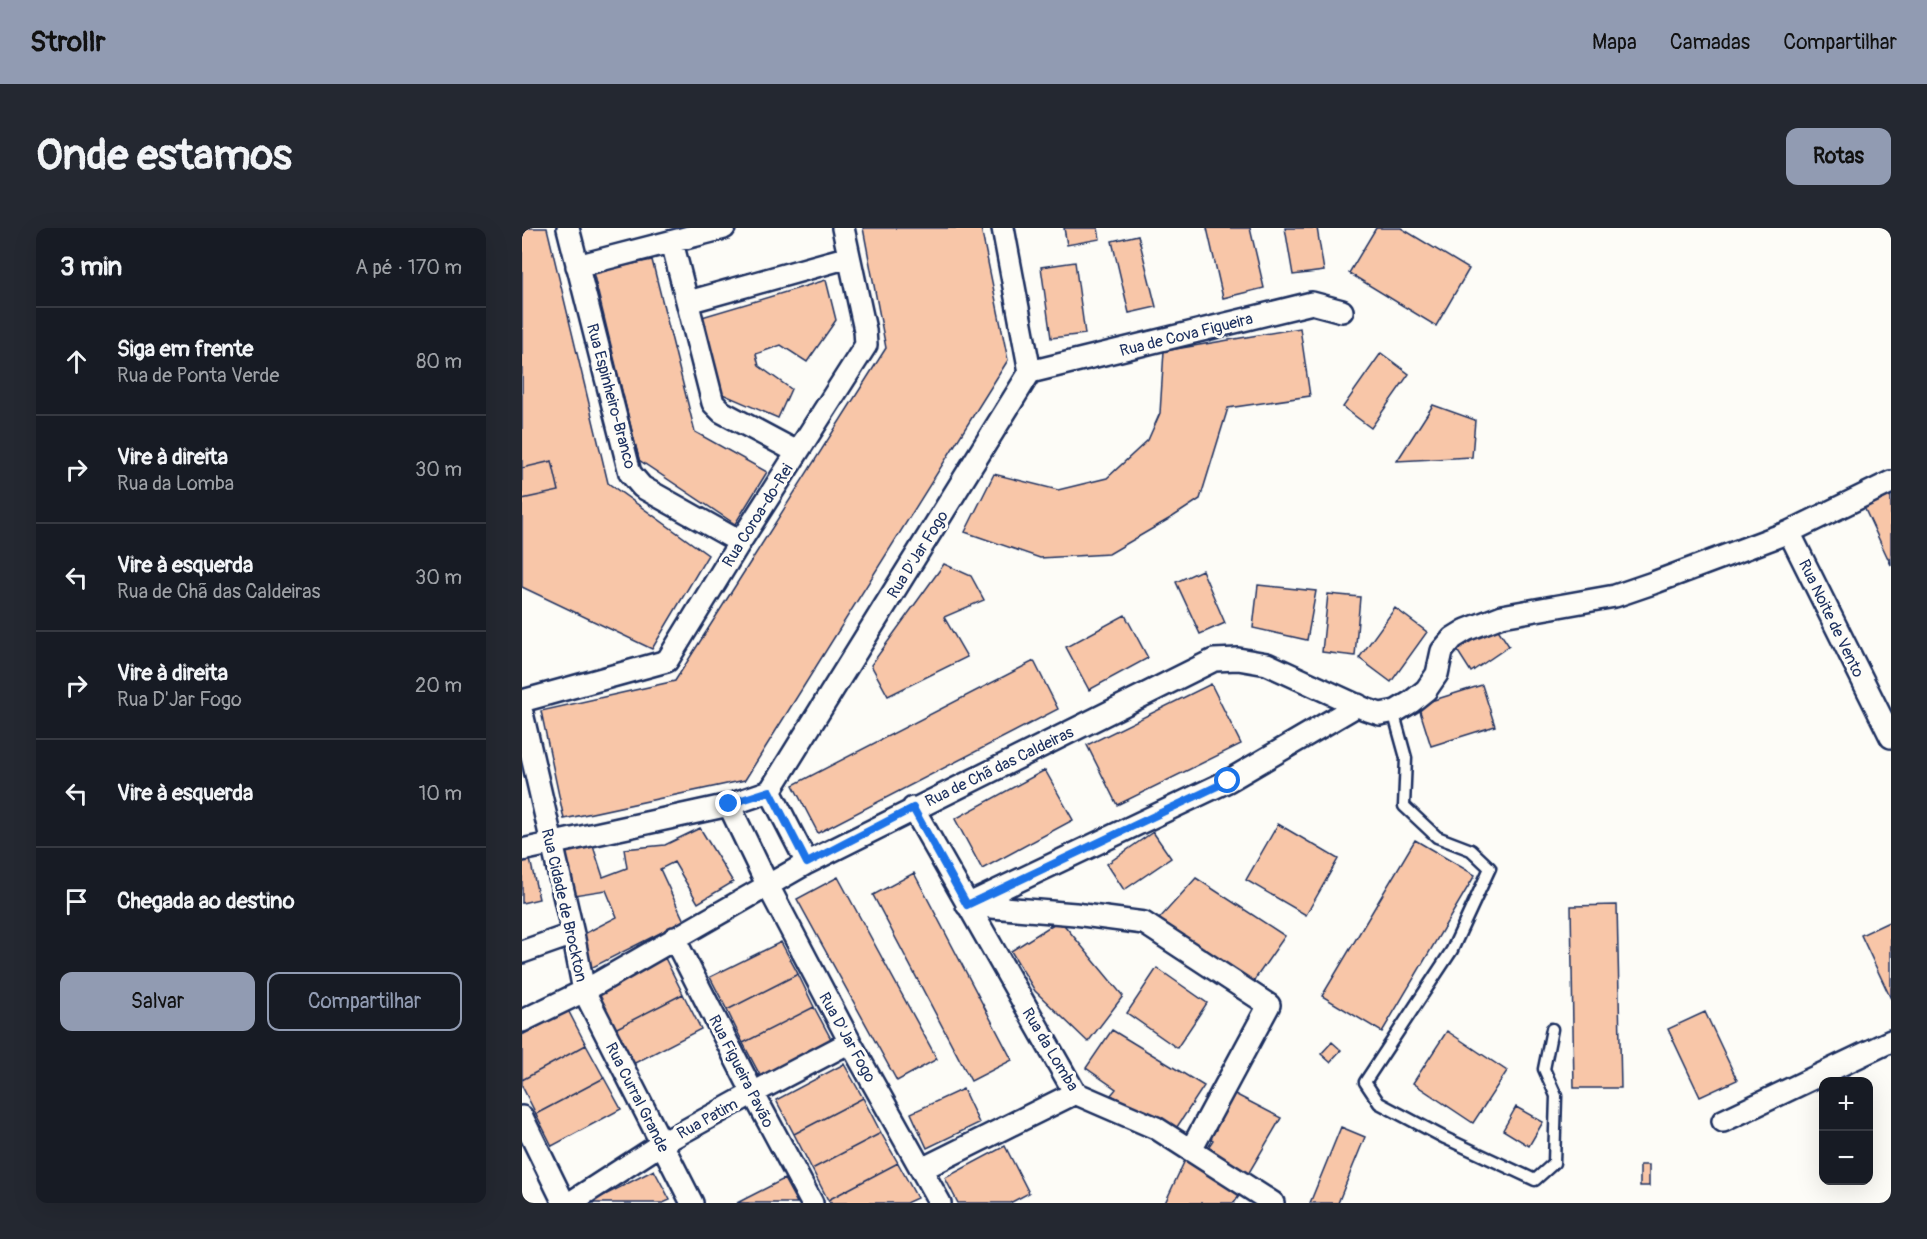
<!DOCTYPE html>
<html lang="pt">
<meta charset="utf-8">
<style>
body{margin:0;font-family:Pangolin,sans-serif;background:#242831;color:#f1f3f6}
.controls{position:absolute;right:18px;bottom:18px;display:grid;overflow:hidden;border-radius:12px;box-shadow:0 6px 24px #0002}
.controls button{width:54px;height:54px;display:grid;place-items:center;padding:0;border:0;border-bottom:2px solid #363941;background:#171b24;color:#f1f3f6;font:30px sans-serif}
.stop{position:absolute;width:18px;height:18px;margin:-14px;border:4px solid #1a73e8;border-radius:50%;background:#fff}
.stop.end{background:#1a73e8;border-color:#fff;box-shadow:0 2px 6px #0008}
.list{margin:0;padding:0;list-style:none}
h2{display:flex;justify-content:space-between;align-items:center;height:78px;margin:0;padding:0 24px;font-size:26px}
h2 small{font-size:20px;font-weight:400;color:#9ea1a6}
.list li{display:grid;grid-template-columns:39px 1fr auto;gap:18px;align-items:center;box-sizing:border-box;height:108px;padding:0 24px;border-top:2px solid #363941}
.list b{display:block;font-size:22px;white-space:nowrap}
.list p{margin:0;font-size:20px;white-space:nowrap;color:#9ea1a6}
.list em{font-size:20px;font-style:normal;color:#9ea1a6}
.actions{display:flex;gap:12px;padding:18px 24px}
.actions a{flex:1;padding:14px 0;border:2px solid #919bb2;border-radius:12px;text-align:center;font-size:21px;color:#919bb2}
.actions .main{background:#919bb2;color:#111}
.icon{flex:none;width:33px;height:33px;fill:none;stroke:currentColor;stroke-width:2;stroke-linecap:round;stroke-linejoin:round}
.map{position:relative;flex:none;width:1369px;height:975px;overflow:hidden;border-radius:12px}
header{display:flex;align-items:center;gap:36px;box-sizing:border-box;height:84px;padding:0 30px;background:#919bb2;color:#111}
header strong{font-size:28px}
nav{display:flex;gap:33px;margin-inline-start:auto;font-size:21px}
.intro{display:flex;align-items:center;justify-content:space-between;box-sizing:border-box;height:144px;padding:0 36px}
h1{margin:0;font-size:42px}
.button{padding:15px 27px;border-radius:12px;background:#919bb2;color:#111;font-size:21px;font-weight:700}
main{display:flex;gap:36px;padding:0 36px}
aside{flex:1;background:#171b24;border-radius:12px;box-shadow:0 6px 24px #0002}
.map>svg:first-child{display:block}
</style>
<header>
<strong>Strollr</strong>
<nav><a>Mapa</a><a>Camadas</a><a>Compartilhar</a></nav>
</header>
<div class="intro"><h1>Onde estamos</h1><a class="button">Rotas</a></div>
<main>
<aside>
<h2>3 min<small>A pé · 170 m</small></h2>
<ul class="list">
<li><svg class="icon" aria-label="ahead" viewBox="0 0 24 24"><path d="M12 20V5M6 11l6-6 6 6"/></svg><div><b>Siga em frente</b><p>Rua de Ponta Verde</p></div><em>80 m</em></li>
<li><svg class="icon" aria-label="right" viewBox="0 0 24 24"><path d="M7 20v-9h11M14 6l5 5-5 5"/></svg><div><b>Vire à direita</b><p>Rua da Lomba</p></div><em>30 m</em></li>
<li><svg class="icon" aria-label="left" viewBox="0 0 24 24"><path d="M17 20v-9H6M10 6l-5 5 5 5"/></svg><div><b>Vire à esquerda</b><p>Rua de Chã das Caldeiras</p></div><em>30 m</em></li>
<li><svg class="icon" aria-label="right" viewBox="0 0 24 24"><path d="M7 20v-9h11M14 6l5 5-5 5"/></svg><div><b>Vire à direita</b><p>Rua D'Jar Fogo</p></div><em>20 m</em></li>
<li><svg class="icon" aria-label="left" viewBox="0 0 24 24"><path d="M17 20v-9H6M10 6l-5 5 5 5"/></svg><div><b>Vire à esquerda</b></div><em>10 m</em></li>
<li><svg class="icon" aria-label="arrive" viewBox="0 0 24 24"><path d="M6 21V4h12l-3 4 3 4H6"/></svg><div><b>Chegada ao destino</b></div></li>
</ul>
<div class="actions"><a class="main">Salvar</a><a>Compartilhar</a></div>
</aside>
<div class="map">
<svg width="1369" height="975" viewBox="0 0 1369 975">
<rect width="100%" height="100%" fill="#fdfcf7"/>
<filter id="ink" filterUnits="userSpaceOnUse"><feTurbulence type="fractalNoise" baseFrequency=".0167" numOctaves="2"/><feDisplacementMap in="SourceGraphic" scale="12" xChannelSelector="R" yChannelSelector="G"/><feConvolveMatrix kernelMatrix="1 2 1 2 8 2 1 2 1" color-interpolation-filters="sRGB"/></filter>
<g filter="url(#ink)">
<path fill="#f8c6a8" stroke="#1b2f5e" stroke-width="1.5" d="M0,0H25L86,255L186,327L130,421L0,359Z
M341,0H459L486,132L223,552L42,591L19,483L153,453L364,120Z
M542,0H576L578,11L545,17Z
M685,0H728L742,60L701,70Z
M763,0H795L802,43L771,47Z
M854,0H879L947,41L914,98L827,45Z
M616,7L634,79L607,85L590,13Z
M130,32L173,204L245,244L213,296L117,232L71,44Z
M553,34L563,106L529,110L519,39Z
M304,52L314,92L285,134L259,117L234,126L237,138L269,161L256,190L198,165L180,89Z
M778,100L788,168L706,180L678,271L652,288L587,326L518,330L443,304L472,246L536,262L585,250L626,212L638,185L642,123Z
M859,125L887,146L849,200L821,179Z
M911,177L953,192L950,229L875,233Z
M30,233L37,263L0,271V240Z
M1369,263V337L1341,277Z
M422,336L449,348L462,372L422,389L445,429L366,468L349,437Z
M680,342L703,395L678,406L654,354Z
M736,357L794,363L785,412L731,400Z
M806,366L838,369L833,428L800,424Z
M873,380L905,404L869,454L837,430Z
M603,387L626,430L567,462L544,419Z
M971,394L987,418L949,444L933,419Z
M512,433L536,481L296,605L271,557Z
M689,456L719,516L595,577L565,517Z
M960,457L973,498L909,518L896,477Z
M523,542L551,592L460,641L433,591Z
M756,596L816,631L784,687L724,652Z
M178,600L211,654L176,675L152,634L138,641L162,693L69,740L62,706L95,689L84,662L52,667L43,623L71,618L81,649L105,640L102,621L143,617Z
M631,604L649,630L602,662L585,636Z
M893,612L953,647L860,804L800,768Z
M7,627L17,671L0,675V629Z
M392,645L490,832L449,853L351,667Z
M316,649L415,831L375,853L275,671Z
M674,650L763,708L731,754L637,691Z
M1095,677L1099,860H1052L1049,678Z
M538,692L601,768L566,814L513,763L489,723Z
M1369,693V771L1339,707Z
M259,714L276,746L205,782L188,749Z
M143,730L161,766L91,802L72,766Z
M635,740L685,775L655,820L605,785Z
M276,746L292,779L221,815L205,782Z
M161,766L179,801L109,837L91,802Z
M292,779L309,811L239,849L221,815Z
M46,782L64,817L0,852V807Z
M1183,784L1215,852L1178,869L1146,801Z
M590,802L682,858L653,902L589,867L594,861L564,840Z
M925,803L985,843L951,895L891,855Z
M810,814L819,822L808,834L799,826Z
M64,817L82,850L14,886L0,858V852Z
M322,836L341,870L272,906L254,872Z
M82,850L99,881L30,918L14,886Z
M441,861L457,895L405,920L389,885Z
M709,864L759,890L725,948L685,921L691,912L684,908Z
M341,870L359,905L290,941L272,906Z
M994,879L1021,894L1007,918L981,902Z
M819,899L843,909L816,975H788Z
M359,905L376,935L306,972L290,941Z
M483,918L507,965L488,975H436L423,950Z
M664,930L720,964L712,975H643Z
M376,935L395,970L384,975H308L306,972Z
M1118,937H1127V958H1118Z
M132,942L148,972L141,975H67Z
M262,951L275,975H215Z"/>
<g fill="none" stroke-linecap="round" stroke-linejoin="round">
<defs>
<path id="service" d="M871,483L884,530L882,578L915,609L949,622L968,640L930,722L843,854L857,875L923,910L1013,952L1032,935L1034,868L1022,841L1030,801"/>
<path id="minor" d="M46,0L108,245L120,259L218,314
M150,14L191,175L200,184L275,224
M55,38L202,0
M166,74L327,29
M508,144L790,75L820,83
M1267,304L1369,509
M0,473L145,433L218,314L344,117L343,102L321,0
M0,485L51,706L62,763L170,975
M248,563L508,144L481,0
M248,563L285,635
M207,577L245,656L328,814L418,975
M391,580L553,865L634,900L751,975
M0,622L207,577L248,563
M445,677L553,686L622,695L747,777L669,922
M445,677L706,553L836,477
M152,710L231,865L290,975
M0,724L51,706
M0,793L62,763L285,635L692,432L716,431L745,436L843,481L858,486L874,483L889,474L904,462L915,446L920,423L931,410L944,402L980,388L1093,368L1131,355L1267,304L1369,254
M0,889L42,975
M1201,893L1369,813
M400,941L553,865
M48,975L139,916L231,865L328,814"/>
</defs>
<use href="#service" stroke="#1b2f5e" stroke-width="15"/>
<use href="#minor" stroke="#1b2f5e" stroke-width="26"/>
<use href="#service" stroke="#fdfcf7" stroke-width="10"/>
<use href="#minor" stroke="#fdfcf7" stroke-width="21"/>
</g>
</g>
<g fill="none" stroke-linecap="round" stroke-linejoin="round" filter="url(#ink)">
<path stroke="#1a73e8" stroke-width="8" d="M207,576L248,563L285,635L391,580L445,677L706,553"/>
</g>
<g text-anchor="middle" stroke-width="6" stroke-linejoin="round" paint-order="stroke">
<g font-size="16" fill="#1b2f5e" stroke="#fdfcf7">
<text transform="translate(664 106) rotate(-14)" y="6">Rua de Cova Figueira</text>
<text transform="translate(90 168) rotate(75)" y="6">Rua Espinheiro-Branco</text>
<text transform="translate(235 287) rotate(-58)" y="6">Rua Coroa-do-Rei</text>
<text transform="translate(395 326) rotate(-58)" y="6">Rua D'Jar Fogo</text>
<text transform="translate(1310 390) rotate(64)" y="6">Rua Noite de Vento</text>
<text transform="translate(477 538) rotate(-26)" y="6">Rua de Chã das Caldeiras</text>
<text transform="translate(43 677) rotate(77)" y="6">Rua Cidade de Brockton</text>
<text transform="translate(326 809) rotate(61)" y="6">Rua D'Jar Fogo</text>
<text transform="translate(529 821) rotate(59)" y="6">Rua da Lomba</text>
<text transform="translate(220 843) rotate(63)" y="6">Rua Figueira Pavão</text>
<text transform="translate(116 869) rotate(63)" y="6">Rua Curral Grande</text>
<text transform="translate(185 890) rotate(-29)" y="6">Rua Patim</text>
</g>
</g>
</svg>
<div class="controls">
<button>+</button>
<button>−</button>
</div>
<div class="stop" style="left:706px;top:553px"></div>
<div class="stop end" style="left:207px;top:576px"></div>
</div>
</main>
